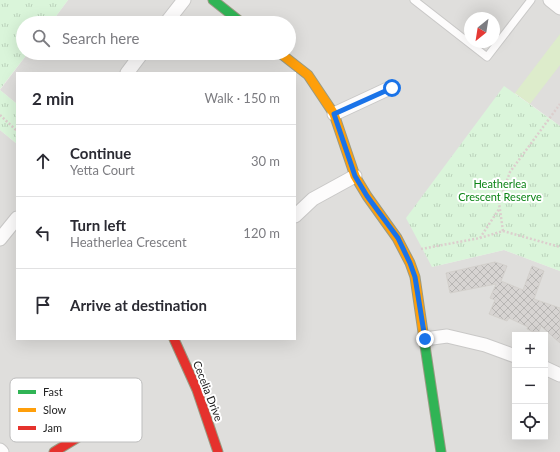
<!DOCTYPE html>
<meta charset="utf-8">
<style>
body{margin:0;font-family:Lato,sans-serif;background:#f2f2f3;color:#2b2b33}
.controls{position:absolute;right:12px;bottom:12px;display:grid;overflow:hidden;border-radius:0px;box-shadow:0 4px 16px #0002}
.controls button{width:36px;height:36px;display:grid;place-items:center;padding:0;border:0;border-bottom:1px solid #e1e1e2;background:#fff;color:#2b2b33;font:20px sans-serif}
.compass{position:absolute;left:464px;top:12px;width:36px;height:36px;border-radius:50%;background:#fff;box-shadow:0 4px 16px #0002;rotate:210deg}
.stop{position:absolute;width:12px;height:12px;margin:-9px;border:3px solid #1a73e8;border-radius:50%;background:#fff}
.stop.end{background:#1a73e8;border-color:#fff;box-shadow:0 1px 4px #0008}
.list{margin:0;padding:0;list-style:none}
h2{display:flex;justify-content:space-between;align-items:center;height:52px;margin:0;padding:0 16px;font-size:17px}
h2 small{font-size:13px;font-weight:400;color:#7c7c81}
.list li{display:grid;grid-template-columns:26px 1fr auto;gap:12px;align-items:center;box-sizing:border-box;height:72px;padding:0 16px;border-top:1px solid #e1e1e2}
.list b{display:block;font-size:15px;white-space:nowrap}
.list p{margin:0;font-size:13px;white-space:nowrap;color:#7c7c81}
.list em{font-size:13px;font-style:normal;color:#7c7c81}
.icon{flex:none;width:22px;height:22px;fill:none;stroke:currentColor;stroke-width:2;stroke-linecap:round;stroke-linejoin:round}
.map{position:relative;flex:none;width:560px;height:452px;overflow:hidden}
.search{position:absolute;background:#fff;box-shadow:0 4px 16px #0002;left:16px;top:16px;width:280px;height:44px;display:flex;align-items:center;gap:10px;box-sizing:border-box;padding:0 14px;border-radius:22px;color:#7c7c81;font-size:15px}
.panel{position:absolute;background:#fff;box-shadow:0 4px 16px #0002;left:16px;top:72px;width:280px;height:268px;border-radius:0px}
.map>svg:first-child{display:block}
</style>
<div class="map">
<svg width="560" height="452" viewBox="0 0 560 452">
<defs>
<pattern id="park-tufts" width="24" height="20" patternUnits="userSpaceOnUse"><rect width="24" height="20" fill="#daf5da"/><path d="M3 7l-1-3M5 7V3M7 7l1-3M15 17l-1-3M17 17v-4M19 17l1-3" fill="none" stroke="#bbd2bb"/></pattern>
<pattern id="building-cross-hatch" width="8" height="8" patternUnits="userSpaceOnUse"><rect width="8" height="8" fill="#d7d4d2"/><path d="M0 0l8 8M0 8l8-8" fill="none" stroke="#b8b6b4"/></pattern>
</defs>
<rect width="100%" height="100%" fill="#f0eeeb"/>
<path fill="#dfdedc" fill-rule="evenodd" d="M68,0H560V126L515,93L432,267L504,250L560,271V452H0V130L17,144V339H295V73H17V104L0,90L28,53H289V23H51ZM470,18H494V42H470ZM515,335H545V437H515Z"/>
<path fill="#ddeccb" d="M560,34V65L530,104L515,93Z"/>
<path fill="url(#park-tufts)" d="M0,0H68L51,23H23V53H28L0,89Z
M504,86L560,126V271L504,250L432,267L406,218Z
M0,90L17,104V144L0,130Z"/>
<path fill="url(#building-cross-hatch)" stroke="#d3d0cc" d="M495,262L507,266L501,281L523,290L532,266L544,271L534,299L560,308V343L541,326L538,334L527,329L528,327L509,318L507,321L489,314L495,300L490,298L496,284L450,293L446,273Z"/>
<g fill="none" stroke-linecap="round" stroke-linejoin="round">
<defs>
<path id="lane" d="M414,0L487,57L531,0"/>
<path id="street" d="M550,0L560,8
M166,23L184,0
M127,73L142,53
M334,114L392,87
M295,216L313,199L355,176
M0,239L17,218
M425,339L447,336L485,345L515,356
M545,368L560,375
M0,450L2,452"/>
<path id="fast" d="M213,0L242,23
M424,339L441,452"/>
<path id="slow" d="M280,53L308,75L334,114L355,176L367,196L397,238L410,263L415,277L424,339"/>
<path id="jam" d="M174,339L197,390L218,452
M54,452L90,430L103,413"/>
</defs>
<use href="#lane" stroke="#c9c8c7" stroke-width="9"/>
<use href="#street" stroke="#c9c8c7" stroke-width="15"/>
<use href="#fast" stroke="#999a82" stroke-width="11"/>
<use href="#slow" stroke="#999a82" stroke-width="11"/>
<use href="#jam" stroke="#999a82" stroke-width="11"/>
<path stroke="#dccecd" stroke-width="2.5" stroke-dasharray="2 2" stroke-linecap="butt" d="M0,115L17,131
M503,231L499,203L510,172L560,104
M480,238L499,209
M421,249L480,238L503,231L560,247"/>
<use href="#lane" stroke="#fdfcfc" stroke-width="7"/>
<use href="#street" stroke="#fdfcfc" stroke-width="13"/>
<use href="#fast" stroke="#30b455" stroke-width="9"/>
<use href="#slow" stroke="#ff9f0a" stroke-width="9"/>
<use href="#jam" stroke="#e5322d" stroke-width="9"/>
</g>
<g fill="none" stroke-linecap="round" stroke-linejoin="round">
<path stroke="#1a73e8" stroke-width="5" d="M392,88L334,114L355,176L367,196L398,238L410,263L415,277L425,339"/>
</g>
<g text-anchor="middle" stroke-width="4" stroke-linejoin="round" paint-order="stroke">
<g font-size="11" fill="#0c8416" stroke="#fff">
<text x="500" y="188">Heatherlea<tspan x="500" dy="13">Crescent Reserve</tspan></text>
</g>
<g font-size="11" fill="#222" stroke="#fff">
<text transform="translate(208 391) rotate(69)" y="4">Cecelia Drive</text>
</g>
</g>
<rect x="10" y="378" width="132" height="64" rx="6" fill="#fff" stroke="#bdbdbd" stroke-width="1"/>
<rect x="18" y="390" width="18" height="4" fill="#30b455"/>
<rect x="18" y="408" width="18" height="4" fill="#ff9f0a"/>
<rect x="18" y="426" width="18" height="4" fill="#e5322d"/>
<g font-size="11" fill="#222">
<text x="43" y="396">Fast</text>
<text x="43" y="414">Slow</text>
<text x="43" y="432">Jam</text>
</g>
</svg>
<div class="controls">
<button>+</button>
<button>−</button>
<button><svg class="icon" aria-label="locate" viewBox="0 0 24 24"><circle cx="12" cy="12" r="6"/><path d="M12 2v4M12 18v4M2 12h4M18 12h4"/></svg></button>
</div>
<svg class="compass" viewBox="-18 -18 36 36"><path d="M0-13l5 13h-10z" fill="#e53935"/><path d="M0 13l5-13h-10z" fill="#7c7c81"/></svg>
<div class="stop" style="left:392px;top:88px"></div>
<div class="stop end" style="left:425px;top:339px"></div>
<div class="search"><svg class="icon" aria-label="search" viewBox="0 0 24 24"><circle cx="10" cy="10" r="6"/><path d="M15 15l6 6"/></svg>Search here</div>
<section class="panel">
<h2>2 min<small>Walk · 150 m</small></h2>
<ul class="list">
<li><svg class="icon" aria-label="ahead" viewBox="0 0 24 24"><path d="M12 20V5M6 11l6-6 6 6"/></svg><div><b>Continue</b><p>Yetta Court</p></div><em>30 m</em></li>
<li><svg class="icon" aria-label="left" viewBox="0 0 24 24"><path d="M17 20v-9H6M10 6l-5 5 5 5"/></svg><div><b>Turn left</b><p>Heatherlea Crescent</p></div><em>120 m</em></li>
<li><svg class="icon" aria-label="arrive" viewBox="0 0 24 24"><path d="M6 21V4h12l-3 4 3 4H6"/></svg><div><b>Arrive at destination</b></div></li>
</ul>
</section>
</div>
